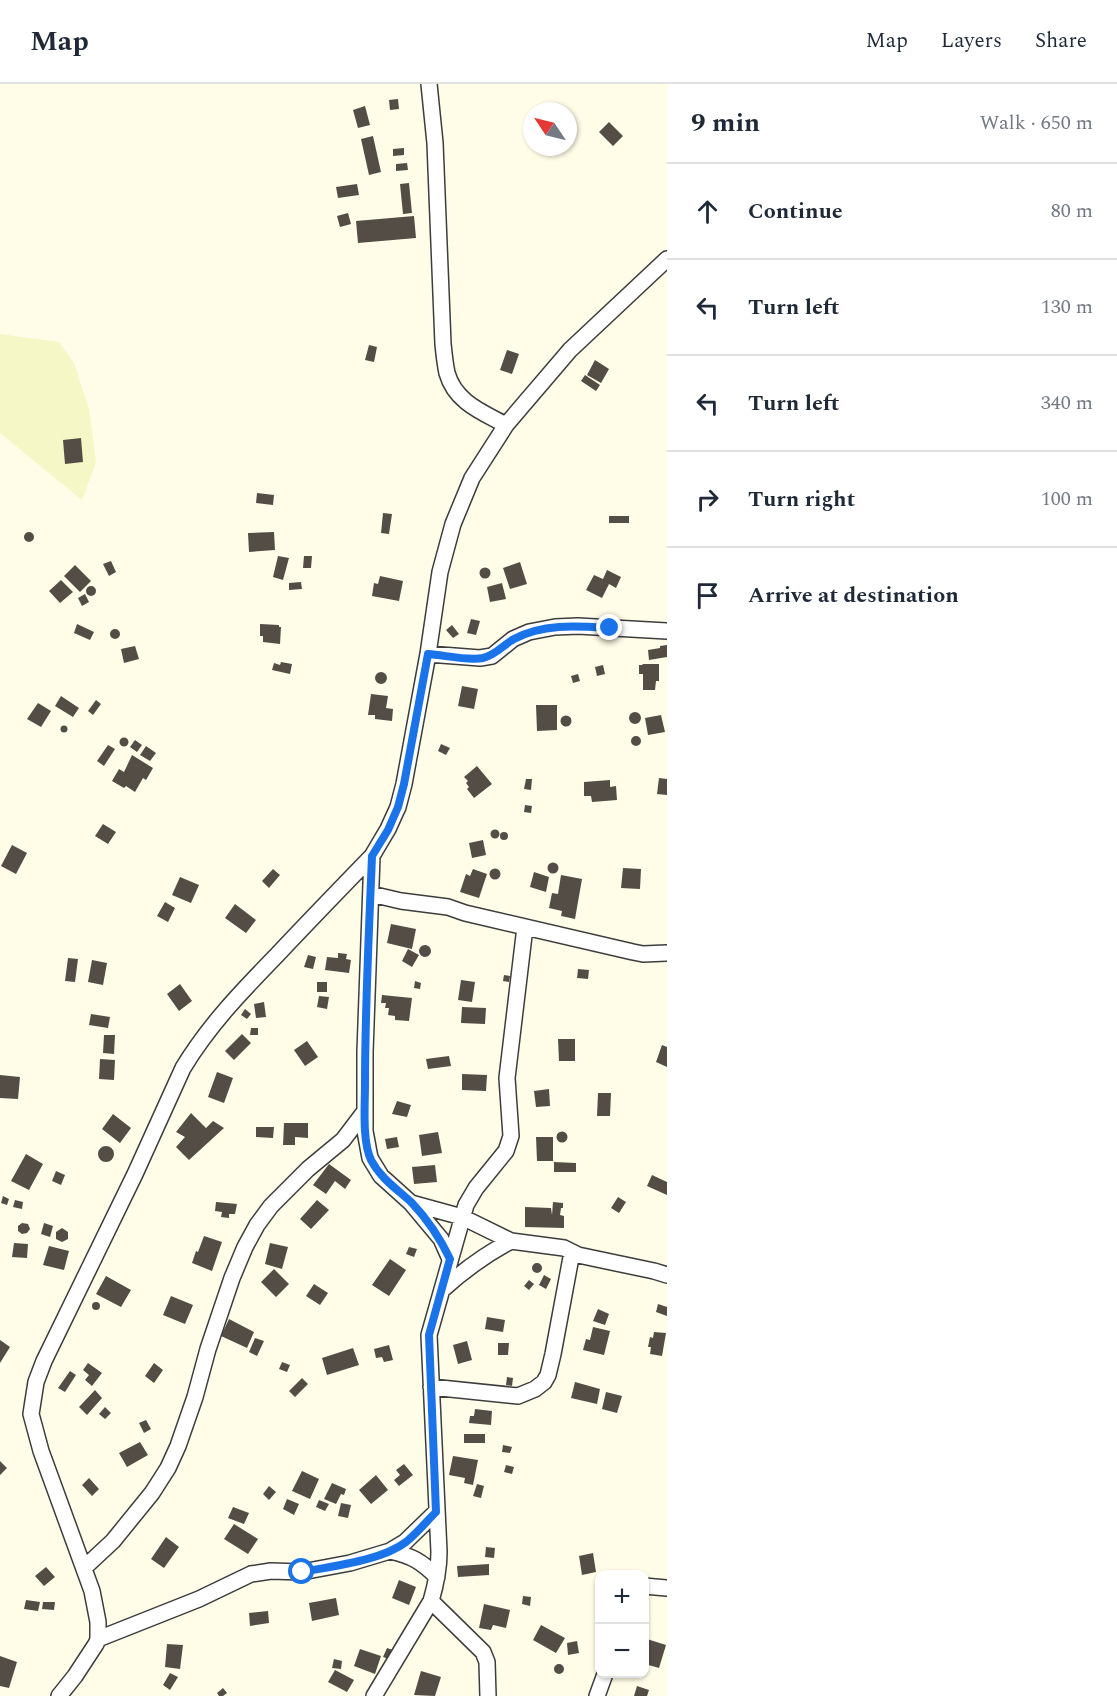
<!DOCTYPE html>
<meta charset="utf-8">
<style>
body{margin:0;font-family:Spectral,serif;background:#f6f6f7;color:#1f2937}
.controls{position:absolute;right:18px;bottom:18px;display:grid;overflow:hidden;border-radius:12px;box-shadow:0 2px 4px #0004}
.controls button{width:54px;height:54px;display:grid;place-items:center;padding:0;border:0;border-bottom:2px solid #e0e1e3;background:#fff;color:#1f2937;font:30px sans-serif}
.compass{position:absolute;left:523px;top:18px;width:54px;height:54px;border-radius:50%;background:#fff;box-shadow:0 2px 4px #0004;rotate:305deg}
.stop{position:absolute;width:18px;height:18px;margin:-14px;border:4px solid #1a73e8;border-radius:50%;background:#fff}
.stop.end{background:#1a73e8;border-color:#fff;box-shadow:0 2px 6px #0008}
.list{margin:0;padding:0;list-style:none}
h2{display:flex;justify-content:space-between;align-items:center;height:78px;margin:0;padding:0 24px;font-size:26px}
h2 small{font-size:20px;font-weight:400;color:#747a83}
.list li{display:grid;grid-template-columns:39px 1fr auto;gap:18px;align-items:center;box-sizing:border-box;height:96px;padding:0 24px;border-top:2px solid #e0e1e3}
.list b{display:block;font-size:22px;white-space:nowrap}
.list em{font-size:20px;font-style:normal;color:#747a83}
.icon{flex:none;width:33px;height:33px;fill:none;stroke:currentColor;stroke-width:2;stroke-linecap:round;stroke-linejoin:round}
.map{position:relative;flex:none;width:667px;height:1612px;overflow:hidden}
header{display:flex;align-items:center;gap:36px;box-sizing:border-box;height:84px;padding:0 30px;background:#fff;border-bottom:2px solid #e0e1e3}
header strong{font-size:28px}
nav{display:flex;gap:33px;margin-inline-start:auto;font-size:21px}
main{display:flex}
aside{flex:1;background:#fff}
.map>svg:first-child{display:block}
</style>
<header>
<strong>Map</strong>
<nav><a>Map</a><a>Layers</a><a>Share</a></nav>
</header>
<main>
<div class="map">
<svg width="667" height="1612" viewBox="0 0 667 1612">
<rect width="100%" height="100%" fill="#fffde7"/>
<path fill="#f5f7c6" d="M0,250L59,258L74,279L89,325L96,378L82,416L0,349Z"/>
<path fill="#534d46" d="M398,15L399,25L390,26L389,16Z
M365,22L370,41L358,44L353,26Z
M609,38L623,52L613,62L599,48Z
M373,52L381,88L369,91L361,55Z
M404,64V71L393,72V65Z
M407,79L408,86L396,87V80Z
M409,99L412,129L403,130L400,100Z
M357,100L359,111L338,114L336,103Z
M348,129L351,140L340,143L337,132Z
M414,132L416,154L358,159L356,137Z
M369,261L377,263L374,278L365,276Z
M507,266L519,270L512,290L500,286Z
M595,276L609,285L601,299L587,291Z
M585,291L600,301L596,307L581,297Z
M81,354L83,378L65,380L63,356Z
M257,409L274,411L273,421L256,419Z
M383,429L392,430L389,450L381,449Z
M609,432H629V439H609Z
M24 453a5 5 0 1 1 10 0a5 5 0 1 1-10 0Z
M274,448L275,466L249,468L248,449Z
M278,472L289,474L283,496L273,493Z
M304,472H312L311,484H303Z
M111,477L116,488L109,492L103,480Z
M520,478L527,500L510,505L503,484Z
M75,481L91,497L80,508L64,492Z
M479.5 489a5.5 5.5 0 1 1 11 0a5.5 5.5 0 1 1-11 0Z
M607,486L621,493L616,504L609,500L602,514L586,506L594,491L603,495Z
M380,492L403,497L399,517L372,512L374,499L378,500Z
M61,496L73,508L60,519L49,507Z
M301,498L302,505L289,506V499Z
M502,499L506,515L490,518L487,503Z
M86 507a5 5 0 1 1 10 0a5 5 0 1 1-10 0Z
M85,510L89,518L82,522L78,514Z
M471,535L480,537L476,551L467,549Z
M77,540L94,548L90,556L74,549Z
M260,540L279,541V543H281L280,560L263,558V552H260Z
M452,541L459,550L453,554L446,546Z
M110 550a5 5 0 1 1 10 0a5 5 0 1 1-10 0Z
M667,561V573L649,576L648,566L660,564V562Z
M135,562L139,575L124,579L121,565Z
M281,578L292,580L290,590L272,586L274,579L280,581Z
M643,580H659V597H656L655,606H643V590H639V581H642Z
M603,581L605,590L597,592L595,583Z
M375 594a6 6 0 1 1 12 0a6 6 0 1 1-12 0Z
M578,590L580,597L573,599L571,592Z
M462,602L478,605L474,625L458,622Z
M371,610L388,612L386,624L393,625L392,637L375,635V631H368Z
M61,612L79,624L73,633L55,622Z
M96,616L101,620L93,631L88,627Z
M38,619L51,627L41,643L27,635Z
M536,621H557V646L537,647Z
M629 634a6 6 0 1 1 12 0a6 6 0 1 1-12 0Z
M661,631L665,648L648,651L645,634Z
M560.5 637a5.5 5.5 0 1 1 11 0a5.5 5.5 0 1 1-11 0Z
M60.5 645a3.5 3.5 0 1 1 7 0a3.5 3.5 0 1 1-7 0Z
M631 657a5 5 0 1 1 10 0a5 5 0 1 1-10 0Z
M119.5 658a4.5 4.5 0 1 1 9 0a4.5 4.5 0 1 1-9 0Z
M135,656L142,661L137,668L130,663Z
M441,660L450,664L446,671L438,667Z
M108,661L115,665L104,682L97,677Z
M146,662L156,669L150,677L140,671Z
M132,671L153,684L146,696L143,694L135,708L126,702L124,704L112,697L119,685L124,688Z
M477,682L492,700L474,714L467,705L469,703L466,699L468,697L464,693Z
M659,694L667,695V711L657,710Z
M526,695H532L531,706L524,705Z
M610,696V703L616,702L617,716L592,718L591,712H584V698Z
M525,721L532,722L531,729L524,728Z
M103,740L116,748L108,760L95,752Z
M490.5 750a4.5 4.5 0 1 1 9 0a4.5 4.5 0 1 1-9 0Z
M500 752a4 4 0 1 1 8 0a4 4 0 1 1-8 0Z
M483,756L486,771L472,774L469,759Z
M12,761L27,769L16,790L1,782Z
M547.5 784a5.5 5.5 0 1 1 11 0a5.5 5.5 0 1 1-11 0Z
M623,784L641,785L640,805L621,804Z
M489.5 790a5.5 5.5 0 1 1 11 0a5.5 5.5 0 1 1-11 0Z
M273,785L280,791L269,804L262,797Z
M473,785L487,790L479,814L460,808L466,790L470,792Z
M534,788L549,793L546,808L530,803Z
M561,791L582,795L575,835L561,832L562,827L549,824L552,809L558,810Z
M180,793L199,801L191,819L172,811Z
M165,818L175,824L168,838L157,832Z
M235,820L256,836L246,849L225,834Z
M391,840L416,845L412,865L387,859Z
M419 867a6 6 0 1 1 12 0a6 6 0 1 1-12 0Z
M408,865L419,871L412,883L402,877Z
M338,869L347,870L346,875L351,876L349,889L325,886L327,873L338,874Z
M308,871L316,873L313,885L304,883Z
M68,874L78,875L75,898L65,897Z
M92,876L107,879L103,901L88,898Z
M578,885L589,886L588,895L577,894Z
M504,891L510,892L509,898L503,897Z
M461,896L475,898L472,918L458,916Z
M415,897L421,899L420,905L414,904Z
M317,898H327V908H317Z
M180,900L192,917L179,927L167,910Z
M382,911L412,914L409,937L395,936V932L388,931L389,924H385L386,919H381Z
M319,912L329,913L327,925L317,923Z
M264,918L266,933L256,934L254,920Z
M462,923L486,924L485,940L461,939Z
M245,925L251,930L247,935L241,931Z
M91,930L110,933L108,944L89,941Z
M251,944H258V951H250Z
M242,950L251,959L234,976L225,967Z
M104,951H115L114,970L103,969Z
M558,955H575V977H559Z
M307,957L318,973L305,982L294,966Z
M662,961L667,963V983L656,978Z
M449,972L451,982L428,985L426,975Z
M100,975L115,976L114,996L99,995Z
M217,988L233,994L224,1019L208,1013Z
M462,990L487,991L486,1007L462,1006Z
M0,991L20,993L18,1015L0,1014Z
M549,1005L550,1022L536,1023L534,1007Z
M598,1009H611L610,1032H597Z
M397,1017L411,1021L407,1033L392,1030Z
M191,1029L206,1044L213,1037L224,1044L189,1076L176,1063L185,1053L176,1048Z
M113,1030L131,1044L120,1059L102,1045Z
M284,1039H308V1054L295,1053V1061H283Z
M256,1043H274L273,1054L256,1053Z
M556.5 1053a5.5 5.5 0 1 1 11 0a5.5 5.5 0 1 1-11 0Z
M438,1048L442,1069L422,1072L419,1051Z
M397,1053L399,1063L387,1065L385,1055Z
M536,1053H553V1077H537Z
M98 1070a8 8 0 1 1 16 0a8 8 0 1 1-16 0Z
M26,1070L43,1080L29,1106L11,1097Z
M554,1078L576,1079V1088H554Z
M329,1080L351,1096L345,1105L335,1097L326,1110L313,1101Z
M435,1081L437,1098L414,1100L412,1083Z
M56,1087L65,1091L61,1101L52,1097Z
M652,1091L667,1098V1111L647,1102Z
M3,1112L9,1115L7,1121L1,1119Z
M618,1113L626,1118L619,1129L611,1124Z
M15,1116L23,1118L22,1125L13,1123Z
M317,1116L329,1126L311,1145L300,1135Z
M216,1118L237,1120L235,1130H229V1134L221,1133L222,1128L215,1127Z
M553,1118L563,1119V1124H561L560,1131L564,1132V1144L525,1143V1123L551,1124L552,1131Z
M22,1139L28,1140L30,1145L27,1149L22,1150L18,1147V1142Z
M44,1139L53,1142L50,1153L41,1150Z
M62,1144L68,1148V1155L62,1158L56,1155V1148Z
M204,1152L222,1158L212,1187L192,1179L196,1167L198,1168Z
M14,1159L28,1160L27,1174L12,1173Z
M270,1159L288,1163L282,1185L265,1180Z
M49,1162L69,1167L64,1186L43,1181Z
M409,1163L417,1165L414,1173L406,1170Z
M390,1175L406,1186L389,1212L372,1201Z
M532 1184a5 5 0 1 1 10 0a5 5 0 1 1-10 0Z
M274,1185L289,1200L276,1213L261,1198Z
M544,1191L551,1195L546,1205L539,1201Z
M106,1192L131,1206L121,1223L96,1210Z
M529,1196L534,1200L529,1206L524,1202Z
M314,1200L328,1209L320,1221L306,1212Z
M171,1212L193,1221L185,1240L163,1231Z
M92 1222a4 4 0 1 1 8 0a4 4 0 1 1-8 0Z
M658,1220L667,1223V1232L656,1228Z
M598,1225L609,1230L605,1241L593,1237Z
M487,1233L505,1236L503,1248L485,1245Z
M229,1235L254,1248L247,1264L221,1252Z
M593,1243L610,1247L604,1271L583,1266L586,1255L590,1256Z
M654,1248L666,1249L662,1272L650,1270L651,1263H648L650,1253L653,1254Z
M255,1254L264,1257L257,1272L249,1268Z
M0,1256L10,1263L0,1279Z
M467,1257L472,1276L458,1280L453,1261Z
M498,1259H509L508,1271H498Z
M389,1261L393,1276L384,1278L382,1273L376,1274L374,1265Z
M353,1264L359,1281L327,1291L322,1274Z
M282,1278L290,1281L287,1288L279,1285Z
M88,1279L102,1289L92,1302L85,1296L89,1291L83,1286Z
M154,1279L163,1286L154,1299L145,1292Z
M70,1287L76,1291L65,1308L58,1304Z
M507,1293L513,1294L512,1302L506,1301Z
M302,1294L308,1300L295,1313L289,1307Z
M575,1298L600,1305L597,1320L571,1314Z
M95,1306L102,1314L87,1331L79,1323Z
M606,1308L622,1312L617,1329L602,1325Z
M105,1323L111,1329L105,1335L99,1330Z
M475,1325L492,1327L491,1341L469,1339L470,1332H474Z
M146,1336L151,1345L144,1349L139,1339Z
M464,1350H485V1359H464Z
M140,1358L148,1371L127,1383L119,1369Z
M503,1361L512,1363L510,1369L502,1368Z
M453,1372L478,1376L473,1401L464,1399L465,1394L449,1391Z
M0,1377L7,1384L0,1391Z
M404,1380L413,1391L399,1402L394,1396L400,1391L396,1386Z
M506,1381L514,1383L512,1390L504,1388Z
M302,1387L319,1395L310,1415L292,1407Z
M376,1391L388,1406L371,1420L359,1406Z
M89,1394L99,1405L92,1412L82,1401Z
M332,1399L346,1405L344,1411L341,1410L336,1420L324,1415Z
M477,1400L484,1402L481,1414L473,1412Z
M269,1402L276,1408L269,1416L263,1410Z
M287,1415L299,1420L294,1431L283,1425Z
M319,1416L329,1420L325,1427L316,1423Z
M341,1419L351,1421L348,1434L338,1432Z
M233,1423L249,1429L244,1440L228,1434Z
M234,1440L258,1455L248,1470L224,1455Z
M166,1453L179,1463L164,1484L151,1475Z
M486,1463L495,1464L494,1474L485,1473Z
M593,1469L596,1488L582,1491L579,1472Z
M489,1480V1491L458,1493L457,1482Z
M46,1483L55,1493L44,1502L35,1492Z
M399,1496L416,1503L409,1521L392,1514Z
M523,1512L531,1513L530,1522L522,1520Z
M336,1514L339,1531L312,1537L309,1519Z
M26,1516L40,1518L38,1527L24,1525Z
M43,1518H55L54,1526L42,1525Z
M484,1520L510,1526L506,1544L493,1541L491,1546L479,1544Z
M268,1527L269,1539L250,1542L249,1529Z
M541,1541L565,1554L556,1569L533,1556Z
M647,1555L666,1561L659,1584L645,1580V1564Z
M577,1557L579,1569L568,1571L567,1559Z
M167,1560L183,1561L180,1585L165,1583Z
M387,1564L396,1567L392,1576L383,1573Z
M360,1565L381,1572L375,1590L354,1582Z
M0,1572L17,1578L9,1604L0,1602Z
M334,1575L342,1577L341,1585L332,1584Z
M554 1585a5 5 0 1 1 10 0a5 5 0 1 1-10 0Z
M335,1586L354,1596L347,1608L328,1598Z
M421,1587L441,1593L435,1612L414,1611Z
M170,1589L178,1593L170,1606L163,1601Z
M637,1602L649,1606L647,1612H634Z
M223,1604L227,1609L223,1612H219L217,1609Z"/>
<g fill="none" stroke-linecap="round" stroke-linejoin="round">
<defs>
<path id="minor" d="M429,0L435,59L443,260C444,270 445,280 447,289C455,318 482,328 506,341
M428,570L480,574L492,572L513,555L529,548L555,543L578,542L667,547
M372,772L365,968V1047L370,1074L381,1092L411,1119L462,1133L511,1157L564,1164L578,1171L654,1187L667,1191
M371,810L401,817L448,823L465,829L633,868L643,870L667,869
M411,1119L441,1155L450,1175
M442,1206C463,1187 486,1170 511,1157
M431,1303L518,1312L535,1305L544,1298L548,1291L553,1270L572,1168
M390,1467C412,1472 421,1477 437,1493
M84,1484L113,1457L152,1409L168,1384L178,1362L195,1313L208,1265L232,1194L245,1163L257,1141L271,1122L308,1085L343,1056L365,1027
M644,1502L667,1504
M431,1517L483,1568L487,1578L488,1612
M98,1555L199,1515L251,1490L271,1487L302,1488L350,1479L390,1467L405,1458L436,1428
M59,1612L75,1592L96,1560L98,1555V1538L92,1507L41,1367L31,1330L36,1298L44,1277L135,1090L183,984C209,941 242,907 277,871C308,838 340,805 372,772L388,745L398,723L404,700L428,570L440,488L453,440L472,394L506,341L570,266L667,175
M374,1612L431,1517C436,1500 439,1485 439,1468L429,1251L466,1121L476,1104L506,1067L511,1052L507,994L525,843
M597,1612L605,1590"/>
</defs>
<use href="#minor" stroke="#3d3d3d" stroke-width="18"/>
<use href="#minor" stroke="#fff" stroke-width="15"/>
</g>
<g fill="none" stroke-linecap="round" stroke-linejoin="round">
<path stroke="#1a73e8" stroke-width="8" d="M302,1488C332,1482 381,1477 406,1458C417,1449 426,1438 436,1428L429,1251L450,1175C440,1154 428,1136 412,1119C397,1105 381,1095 371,1076C362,1057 365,1021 365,1000C365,924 369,848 372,772L388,746L398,723L404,700L428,570C444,571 467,577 483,574C496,571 503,561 514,555C543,539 578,542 610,544"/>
</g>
</svg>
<div class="controls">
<button>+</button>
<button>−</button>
</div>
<svg class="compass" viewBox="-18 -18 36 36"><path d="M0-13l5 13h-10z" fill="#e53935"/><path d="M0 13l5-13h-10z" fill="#747a83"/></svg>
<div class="stop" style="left:302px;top:1488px"></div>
<div class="stop end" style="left:610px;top:544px"></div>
</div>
<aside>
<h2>9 min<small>Walk · 650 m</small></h2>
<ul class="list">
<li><svg class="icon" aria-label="ahead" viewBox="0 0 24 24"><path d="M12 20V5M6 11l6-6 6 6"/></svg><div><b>Continue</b></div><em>80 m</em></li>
<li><svg class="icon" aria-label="left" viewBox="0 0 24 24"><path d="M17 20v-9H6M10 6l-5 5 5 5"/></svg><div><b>Turn left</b></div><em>130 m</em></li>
<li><svg class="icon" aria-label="left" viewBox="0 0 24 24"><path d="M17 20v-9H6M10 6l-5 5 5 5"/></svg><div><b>Turn left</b></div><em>340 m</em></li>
<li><svg class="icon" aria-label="right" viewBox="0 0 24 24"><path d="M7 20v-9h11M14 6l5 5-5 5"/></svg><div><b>Turn right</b></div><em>100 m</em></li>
<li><svg class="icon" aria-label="arrive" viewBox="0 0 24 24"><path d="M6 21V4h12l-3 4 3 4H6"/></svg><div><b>Arrive at destination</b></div></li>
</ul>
</aside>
</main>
